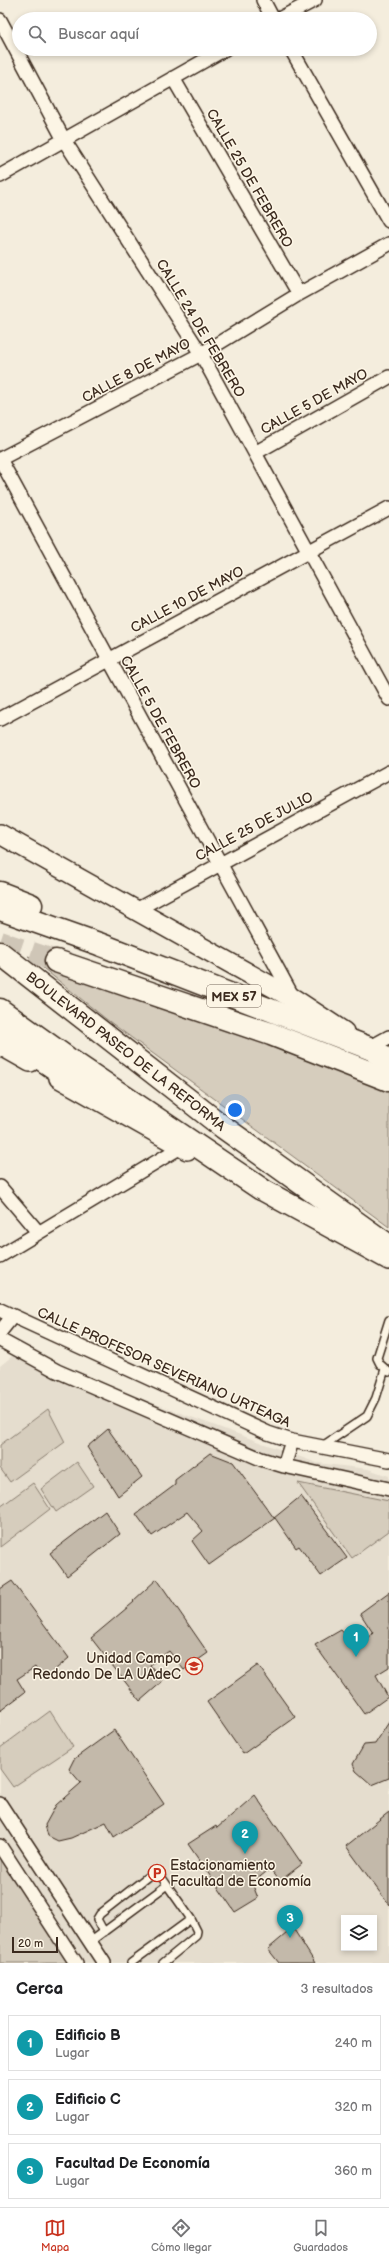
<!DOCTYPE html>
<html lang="es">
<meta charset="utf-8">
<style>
body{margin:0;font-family:"Balsamiq Sans",sans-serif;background:#f6f6f6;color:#202124}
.controls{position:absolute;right:12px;bottom:12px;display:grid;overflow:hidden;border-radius:0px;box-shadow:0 2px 6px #0003}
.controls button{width:36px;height:36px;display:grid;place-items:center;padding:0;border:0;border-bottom:1px solid #e0e0e0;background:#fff;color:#202124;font:20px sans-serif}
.scale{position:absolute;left:12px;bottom:10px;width:46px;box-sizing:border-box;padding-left:4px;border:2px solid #3b2a1e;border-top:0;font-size:11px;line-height:14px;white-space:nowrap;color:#3b2a1e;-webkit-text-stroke:3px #fcf5e5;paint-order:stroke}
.you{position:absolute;left:235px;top:1110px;width:14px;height:14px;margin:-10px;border:3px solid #fff;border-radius:50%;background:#1a73e8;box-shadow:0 0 0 6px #1a73e833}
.badge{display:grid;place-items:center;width:26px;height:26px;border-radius:50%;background:#c8321e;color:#fff;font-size:13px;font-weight:700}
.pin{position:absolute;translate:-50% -33px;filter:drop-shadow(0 1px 2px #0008)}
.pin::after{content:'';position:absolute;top:21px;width:14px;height:12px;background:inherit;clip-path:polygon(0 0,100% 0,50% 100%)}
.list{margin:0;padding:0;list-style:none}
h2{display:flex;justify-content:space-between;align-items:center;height:52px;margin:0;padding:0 16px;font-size:17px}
h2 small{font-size:13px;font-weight:400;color:#757577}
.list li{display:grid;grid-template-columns:26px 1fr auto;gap:12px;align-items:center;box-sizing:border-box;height:56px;margin:0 8px 8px;padding:0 8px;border:1px solid #e0e0e0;border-radius:0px}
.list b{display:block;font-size:15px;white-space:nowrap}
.list p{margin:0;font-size:13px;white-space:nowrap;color:#757577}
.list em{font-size:13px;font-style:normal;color:#757577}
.icon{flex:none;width:22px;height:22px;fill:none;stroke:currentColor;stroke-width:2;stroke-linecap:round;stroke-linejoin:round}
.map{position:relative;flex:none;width:389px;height:1963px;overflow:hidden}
.search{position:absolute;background:#fff;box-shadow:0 2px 6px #0003;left:12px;right:12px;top:12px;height:44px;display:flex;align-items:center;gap:10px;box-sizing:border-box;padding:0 14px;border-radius:22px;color:#757577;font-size:15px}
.sheet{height:244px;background:#fff}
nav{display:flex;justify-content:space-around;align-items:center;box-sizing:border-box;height:56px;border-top:1px solid #e0e0e0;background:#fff;font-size:11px;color:#757577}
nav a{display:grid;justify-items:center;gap:2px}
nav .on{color:#c8321e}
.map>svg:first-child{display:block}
</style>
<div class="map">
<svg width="389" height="1963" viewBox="0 0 389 1963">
<rect width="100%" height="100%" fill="#f4eddd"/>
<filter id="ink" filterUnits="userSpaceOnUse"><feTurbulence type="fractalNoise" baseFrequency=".025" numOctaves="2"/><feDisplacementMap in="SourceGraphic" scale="8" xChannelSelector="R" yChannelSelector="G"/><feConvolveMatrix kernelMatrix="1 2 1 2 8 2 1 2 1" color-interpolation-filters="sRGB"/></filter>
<g filter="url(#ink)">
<path fill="#e5ddce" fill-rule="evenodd" d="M16,1353L317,1463L368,1469L389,1476V1963H69L0,1857V1366ZM344,1918H374V1948H344Z"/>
<path fill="#d6cdbd" stroke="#887c6e" d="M28,956L267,1036L389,1087V1227L106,1019Z
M48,1409L65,1442L10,1482L0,1468V1445Z
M77,1462L93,1486L56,1512L41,1489Z
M33,1483L50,1509L0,1547V1507Z
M298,1483L389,1501V1531L352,1558Z
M50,1711L73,1747L13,1787L0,1769V1748Z
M0,1855L69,1963H0Z"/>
<path fill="#c3b9aa" stroke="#3b2a1e" d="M108,1429L142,1477L118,1496L87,1447Z
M210,1453L233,1462L274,1518L301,1496L347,1558L321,1576L299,1546L296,1548L275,1518L209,1565L192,1541L203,1531L187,1512L152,1536L136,1514L175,1485V1480Z
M105,1511L120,1534L67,1576L50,1553Z
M157,1579L208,1653L184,1670L169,1651L150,1665L163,1681L140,1701L91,1638L134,1602L133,1601Z
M12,1581L69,1658L44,1679L35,1667L17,1679L25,1692L0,1711V1589Z
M389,1592V1667L376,1675L388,1697L364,1714L315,1645L341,1630L356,1647L373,1633L360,1613Z
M258,1665L295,1717L243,1754L207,1702Z
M389,1722V1778L372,1785L356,1771L353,1764L364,1745L375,1744Z
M114,1730L164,1804L114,1837L106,1822L71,1838L58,1841L48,1836L45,1825L56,1805L81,1783L69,1769L74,1759Z
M255,1795L302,1864L280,1881L270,1869L252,1883L258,1898L235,1912L188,1844L216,1826L217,1828Z
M389,1812V1905L346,1846Z
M293,1928L315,1963H279L268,1949Z"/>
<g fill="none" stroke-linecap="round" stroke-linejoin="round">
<path stroke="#cfc6b7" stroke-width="22" stroke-dasharray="22 11" stroke-linecap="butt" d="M0,942L56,961"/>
<defs>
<path id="lane" d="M389,1372L380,1364L377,1358L389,1320
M321,1447L367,1416L376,1398L385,1369
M104,1932L97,1919L100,1914L151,1874L154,1872L160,1875L167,1885
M90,1942L167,1885L191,1919L131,1963
M163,1963L196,1936L197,1931L191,1919"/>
<path id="street" d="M263,0L273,19
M279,19L315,0
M0,20L64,140L201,354L389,699
M291,49L389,221
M173,78L299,294
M0,176L225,49
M255,453L389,377
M0,459L294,999
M0,459L201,354L299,294L389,244
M0,719L389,508
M136,910L389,772
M369,1048L389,1037
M0,1187L38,1232
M0,1256L181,1147
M0,1310L268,1433L292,1441L389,1460
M0,1332L12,1317
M0,1340L57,1371L261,1459L284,1466L389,1489
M284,1466L292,1441
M0,1804L104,1963
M0,1846L76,1963"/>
<path id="secondary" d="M0,834L294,999L344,1032
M0,1045L30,1062
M59,1078L187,1150"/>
<path id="primary" d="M369,1048L389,1060
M261,1189L389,1259"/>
<path id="highway" d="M0,893L31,905
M0,909L99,944L369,1048
M0,953L223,1127L389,1246
M56,961L271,1034L389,1080
M0,1010L67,1058L261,1189
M0,1031L75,1082"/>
</defs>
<use href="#lane" stroke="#3b2a1e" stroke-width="10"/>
<use href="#street" stroke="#3b2a1e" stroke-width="16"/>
<use href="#secondary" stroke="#3b2a1e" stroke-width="22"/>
<use href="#primary" stroke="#3b2a1e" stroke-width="24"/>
<use href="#highway" stroke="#3b2a1e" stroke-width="25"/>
<use href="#lane" stroke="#fcf5e5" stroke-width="7"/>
<use href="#street" stroke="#fcf5e5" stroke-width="13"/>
<use href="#secondary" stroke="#fcf5e5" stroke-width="19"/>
<use href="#primary" stroke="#fcf5e5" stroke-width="21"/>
<use href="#highway" stroke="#fcf5e5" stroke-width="22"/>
</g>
</g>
<defs>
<symbol id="university-ring" viewBox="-11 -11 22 22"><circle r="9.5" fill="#fcf5e5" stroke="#c8321e" stroke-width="1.5"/><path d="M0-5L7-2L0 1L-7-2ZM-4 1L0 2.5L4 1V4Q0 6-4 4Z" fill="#c8321e"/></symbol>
<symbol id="parking-ring" viewBox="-11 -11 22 22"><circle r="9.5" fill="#fcf5e5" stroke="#c8321e" stroke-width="1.5"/><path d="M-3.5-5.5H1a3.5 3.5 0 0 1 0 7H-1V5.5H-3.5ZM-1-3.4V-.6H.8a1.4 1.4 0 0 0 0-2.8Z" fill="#c8321e"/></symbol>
</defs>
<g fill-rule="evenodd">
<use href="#university-ring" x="184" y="1656" width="20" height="20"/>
<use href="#parking-ring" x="147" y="1863" width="20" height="20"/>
</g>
<g text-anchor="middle" stroke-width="3" stroke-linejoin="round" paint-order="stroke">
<rect fill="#fcf5e5" stroke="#75675a" stroke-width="1" x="207" y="985" width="54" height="22" rx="3"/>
<g font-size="13" font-weight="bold" fill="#3b2a1e">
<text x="234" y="1001">MEX 57</text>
</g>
<g font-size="14" fill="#3b2a1e" stroke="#fcf5e5">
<text transform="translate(250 178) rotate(60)" y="5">CALLE 25 DE FEBRERO</text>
<text transform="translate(201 328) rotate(59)" y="5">CALLE 24 DE FEBRERO</text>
<text transform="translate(136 370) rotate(-28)" y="5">CALLE 8 DE MAYO</text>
<text transform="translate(314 401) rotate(-29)" y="5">CALLE 5 DE MAYO</text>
<text transform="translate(187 599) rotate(-28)" y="5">CALLE 10 DE MAYO</text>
<text transform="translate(161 722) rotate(61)" y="5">CALLE 5 DE FEBRERO</text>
<text transform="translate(254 826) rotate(-28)" y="5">CALLE 25 DE JULIO</text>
<text transform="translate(126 1051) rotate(38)" y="5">BOULEVARD PASEO DE LA REFORMA</text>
<text transform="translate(164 1367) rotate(24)" y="5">CALLE PROFESOR SEVERIANO URTEAGA</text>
</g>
<g font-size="14" fill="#3b2a1e" stroke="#fcf5e5" text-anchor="end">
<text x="181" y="1663">Unidad Campo<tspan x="181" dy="16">Redondo De LA UAdeC</tspan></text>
<text x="170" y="1870" text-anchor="start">Estacionamiento<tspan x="170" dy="16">Facultad de Economía</tspan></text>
</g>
</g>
</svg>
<div class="controls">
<button><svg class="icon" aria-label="layers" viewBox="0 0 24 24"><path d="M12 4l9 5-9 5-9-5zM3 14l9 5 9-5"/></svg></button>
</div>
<div class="scale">20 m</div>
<div class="you"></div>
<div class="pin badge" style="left:356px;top:1657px;background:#0f9aa8">1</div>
<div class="pin badge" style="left:245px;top:1854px;background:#0f9aa8">2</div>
<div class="pin badge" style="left:290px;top:1938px;background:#0f9aa8">3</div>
<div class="search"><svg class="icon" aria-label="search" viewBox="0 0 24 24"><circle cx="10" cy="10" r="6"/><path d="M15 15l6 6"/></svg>Buscar aquí</div>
</div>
<section class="sheet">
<h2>Cerca<small>3 resultados</small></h2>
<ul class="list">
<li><span class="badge" style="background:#0f9aa8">1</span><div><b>Edificio B</b><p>Lugar</p></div><em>240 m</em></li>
<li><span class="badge" style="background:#0f9aa8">2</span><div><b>Edificio C</b><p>Lugar</p></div><em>320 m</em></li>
<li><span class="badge" style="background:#0f9aa8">3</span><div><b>Facultad De Economía</b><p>Lugar</p></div><em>360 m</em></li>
</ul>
</section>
<nav>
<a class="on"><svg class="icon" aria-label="map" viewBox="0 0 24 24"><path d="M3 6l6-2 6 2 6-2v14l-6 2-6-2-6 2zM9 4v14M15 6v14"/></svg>Mapa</a>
<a><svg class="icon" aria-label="directions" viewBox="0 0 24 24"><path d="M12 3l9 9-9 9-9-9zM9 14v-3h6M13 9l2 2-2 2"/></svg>Cómo llegar</a>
<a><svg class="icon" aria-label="saved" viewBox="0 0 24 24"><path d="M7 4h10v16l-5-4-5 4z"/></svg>Guardados</a>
</nav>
